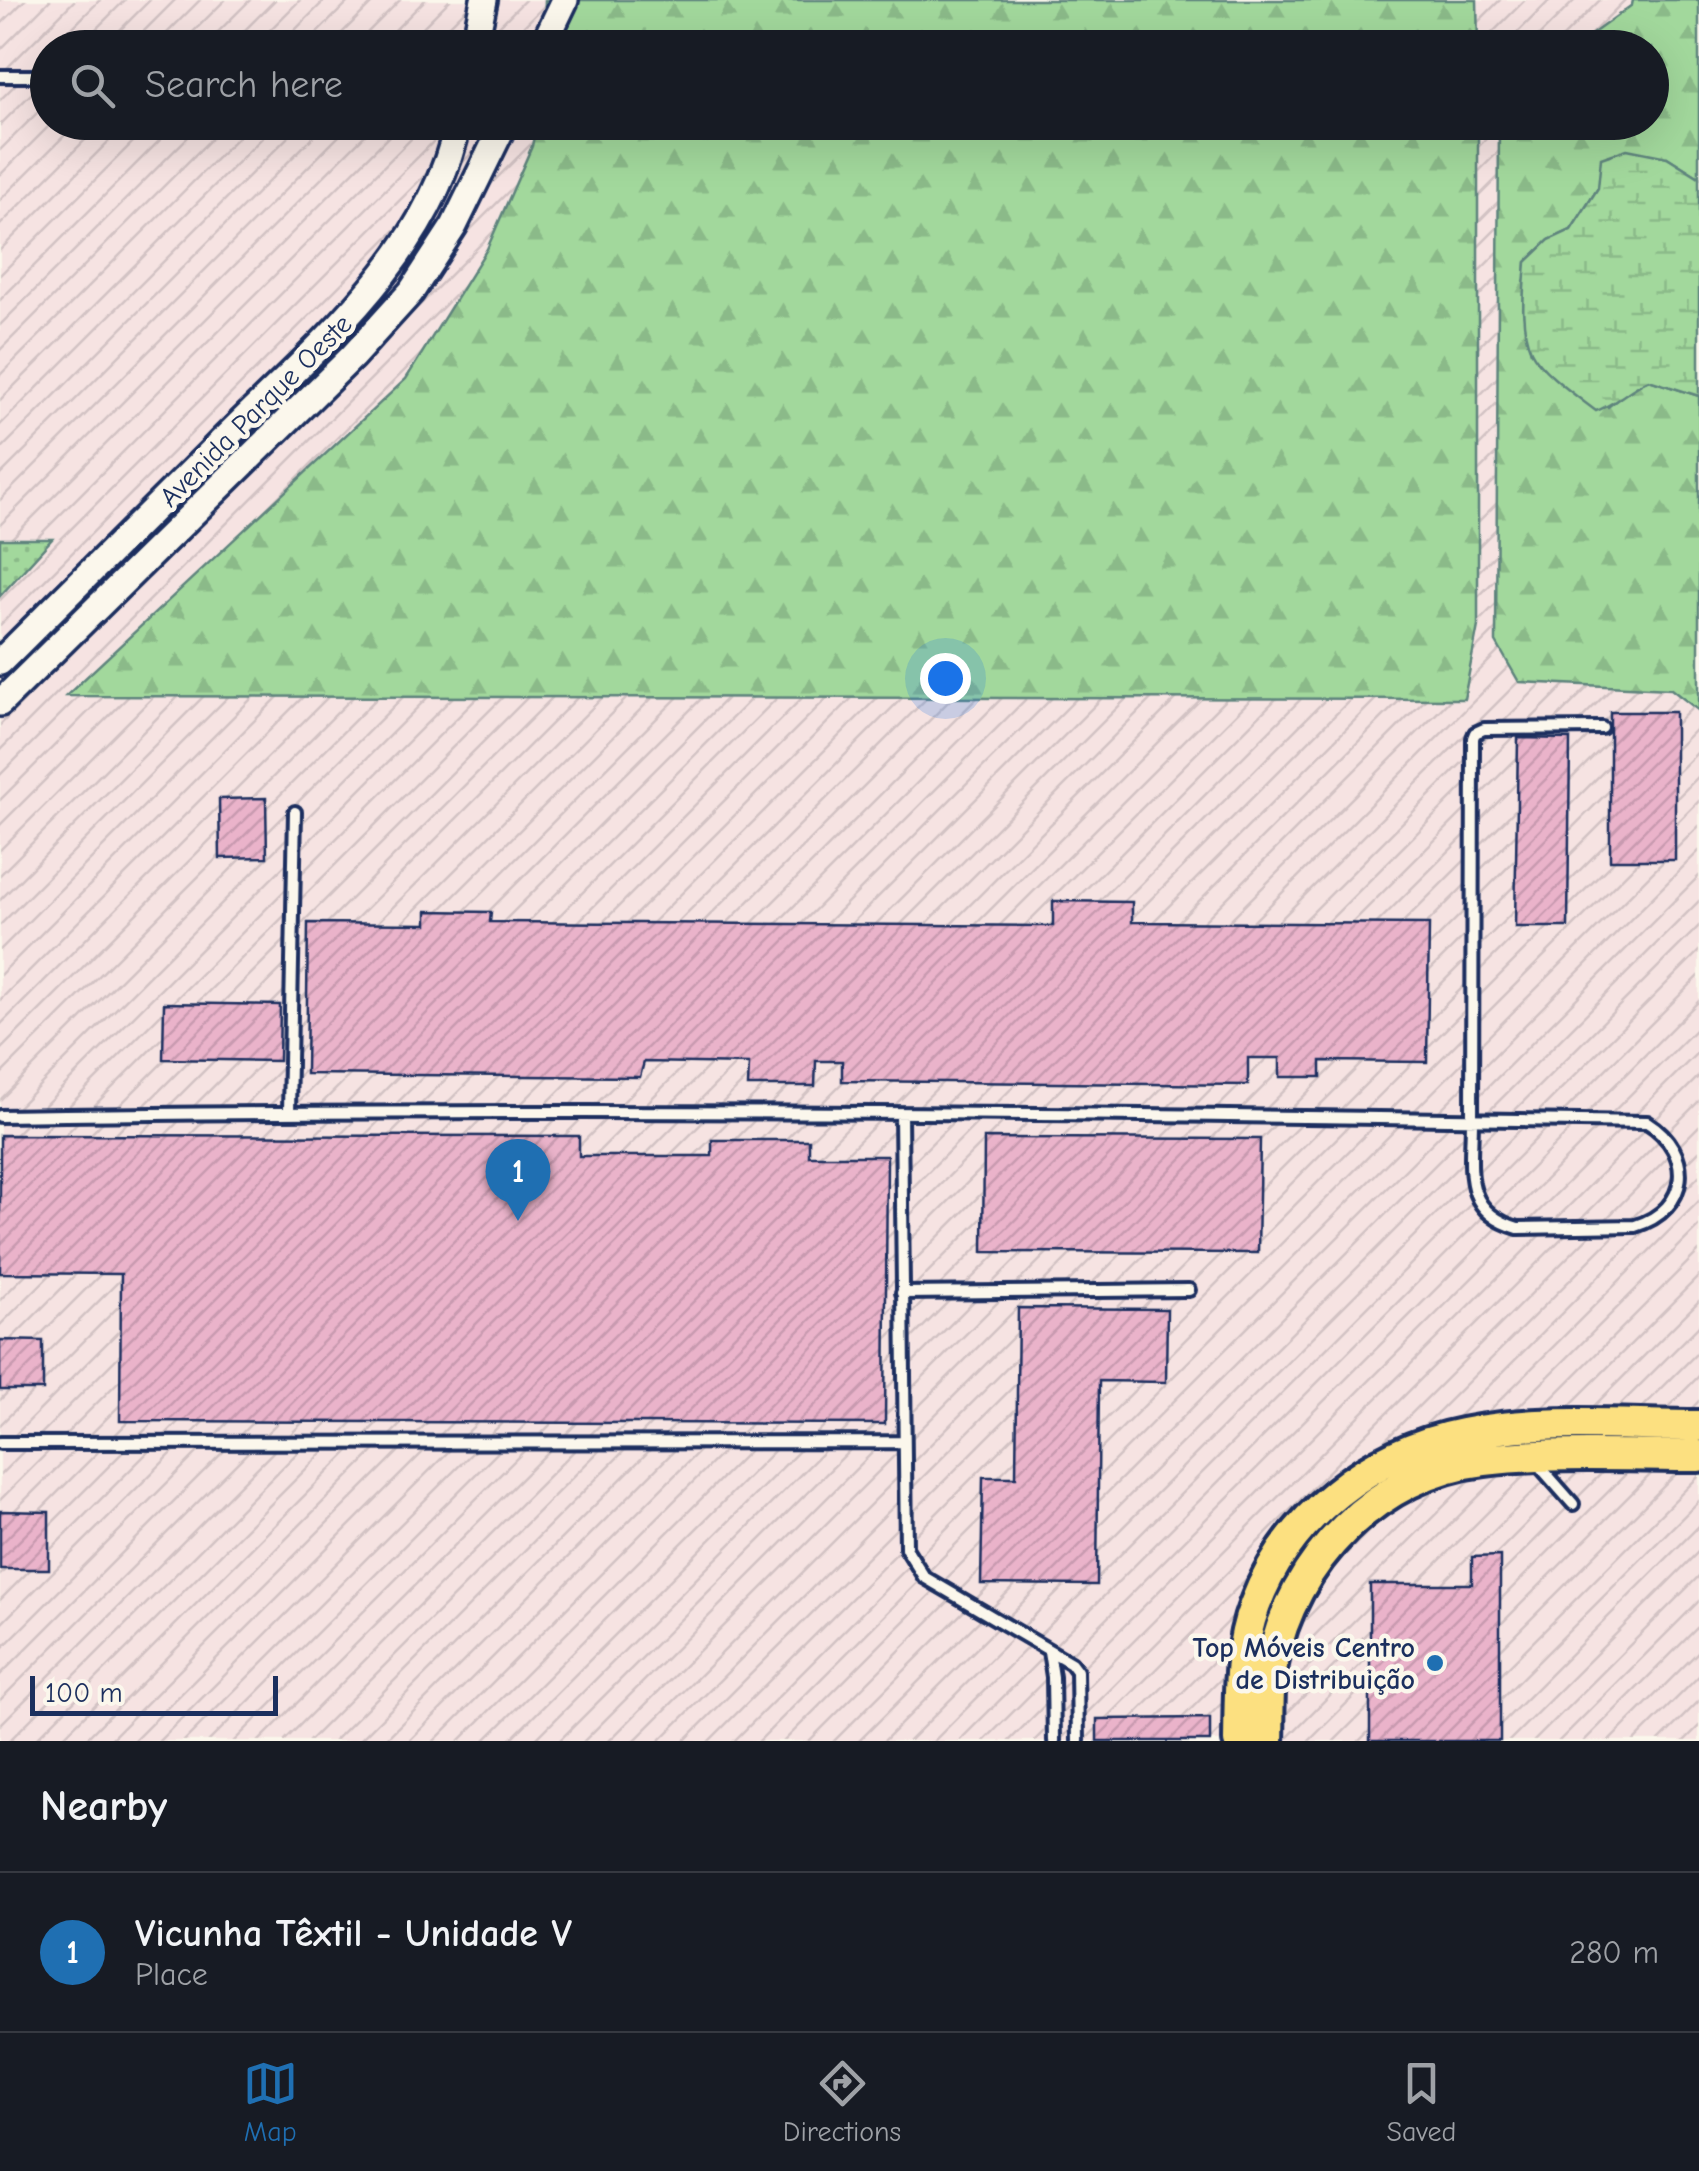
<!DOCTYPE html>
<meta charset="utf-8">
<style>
body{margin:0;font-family:"Comic Neue",sans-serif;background:#20242c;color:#f1f3f6}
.scale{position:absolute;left:30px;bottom:25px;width:248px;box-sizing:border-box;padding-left:10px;border:5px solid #1b2f5e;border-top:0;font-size:28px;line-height:35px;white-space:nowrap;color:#1b2f5e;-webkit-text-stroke:8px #fbf7ec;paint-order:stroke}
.you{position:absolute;left:945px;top:678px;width:35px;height:35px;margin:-25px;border:8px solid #fff;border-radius:50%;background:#1a73e8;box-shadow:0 0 0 15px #1a73e833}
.badge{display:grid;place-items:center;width:65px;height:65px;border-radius:50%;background:#1f6fb2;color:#fff;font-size:32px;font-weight:700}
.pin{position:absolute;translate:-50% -82px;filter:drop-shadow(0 2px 5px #0008)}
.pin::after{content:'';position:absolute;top:52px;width:35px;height:30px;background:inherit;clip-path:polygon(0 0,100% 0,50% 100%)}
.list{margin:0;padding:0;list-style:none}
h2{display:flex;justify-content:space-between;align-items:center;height:130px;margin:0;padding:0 40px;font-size:42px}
h2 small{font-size:32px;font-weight:400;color:#9ea1a6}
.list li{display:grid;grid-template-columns:65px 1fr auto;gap:30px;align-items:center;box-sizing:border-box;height:160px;padding:0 40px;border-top:2px solid #363941}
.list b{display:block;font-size:38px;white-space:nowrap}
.list p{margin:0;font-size:32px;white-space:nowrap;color:#9ea1a6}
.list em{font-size:32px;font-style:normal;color:#9ea1a6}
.icon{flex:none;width:55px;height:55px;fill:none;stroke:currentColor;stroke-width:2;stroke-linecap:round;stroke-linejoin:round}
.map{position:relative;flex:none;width:1699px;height:1741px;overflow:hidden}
.search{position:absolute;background:#171b24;box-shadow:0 10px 40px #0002;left:30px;right:30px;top:30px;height:110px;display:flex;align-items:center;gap:25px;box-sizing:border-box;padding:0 35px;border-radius:55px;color:#9ea1a6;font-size:38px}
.sheet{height:290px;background:#171b24}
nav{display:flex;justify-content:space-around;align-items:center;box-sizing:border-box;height:140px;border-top:2px solid #363941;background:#171b24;font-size:28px;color:#9ea1a6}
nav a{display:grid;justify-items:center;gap:5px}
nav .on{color:#1f6fb2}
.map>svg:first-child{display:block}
</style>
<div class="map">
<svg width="1699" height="1741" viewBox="0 0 1699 1741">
<defs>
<pattern id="industrial-furrows" width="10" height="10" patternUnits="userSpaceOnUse" patternTransform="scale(2.5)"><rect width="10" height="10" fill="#f6e3e2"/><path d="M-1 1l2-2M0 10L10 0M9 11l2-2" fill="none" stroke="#d2c3c4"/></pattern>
<pattern id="forest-firs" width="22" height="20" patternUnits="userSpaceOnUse" patternTransform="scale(2.5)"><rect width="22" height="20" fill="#a2d89c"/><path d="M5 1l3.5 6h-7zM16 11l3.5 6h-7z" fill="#8bba89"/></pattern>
<pattern id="wetland-marsh" width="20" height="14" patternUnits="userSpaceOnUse" patternTransform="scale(2.5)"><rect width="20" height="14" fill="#a2d89c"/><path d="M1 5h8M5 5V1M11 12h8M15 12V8" fill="none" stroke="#8bba89"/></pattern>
<pattern id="park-dots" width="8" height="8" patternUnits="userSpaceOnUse" patternTransform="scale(2.5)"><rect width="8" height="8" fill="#a2d89c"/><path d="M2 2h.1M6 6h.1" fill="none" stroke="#8bba89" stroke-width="1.8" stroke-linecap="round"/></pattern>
<pattern id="building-hatch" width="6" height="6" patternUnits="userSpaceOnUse" patternTransform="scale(2.5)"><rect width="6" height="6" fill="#eab3ca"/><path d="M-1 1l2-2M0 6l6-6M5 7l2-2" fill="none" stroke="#c89ab0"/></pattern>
</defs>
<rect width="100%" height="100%" fill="#fbf7ec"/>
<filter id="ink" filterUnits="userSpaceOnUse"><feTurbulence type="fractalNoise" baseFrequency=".01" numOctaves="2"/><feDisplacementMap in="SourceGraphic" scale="20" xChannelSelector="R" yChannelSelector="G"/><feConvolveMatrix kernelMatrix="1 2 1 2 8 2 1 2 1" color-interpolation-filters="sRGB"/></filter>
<g filter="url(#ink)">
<path fill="url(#industrial-furrows)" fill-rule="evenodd" d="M0,0H1699V1741H0ZM48,48H1652V122H48Z"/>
<path fill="url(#forest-firs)" stroke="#5e847d" stroke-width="2.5" d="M545,0H1477L1478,47L543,48Z
M1633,0H1699V177L1667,157L1598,188L1571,230L1549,240L1526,262L1523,311L1531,352L1608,407L1633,387L1649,380L1699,396V711L1671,689L1519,682L1496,642L1499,123L1652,122V48L1574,47L1632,5Z
M537,122L1478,123V626L1464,699L66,696L406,379L487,249L532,146Z"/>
<path fill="url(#wetland-marsh)" stroke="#5e847d" stroke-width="2.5" d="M1627,149L1667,157L1699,177V396L1649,380C1630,388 1615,405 1596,411C1578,397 1540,371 1531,351C1519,325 1524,290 1526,262L1549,240L1571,230L1598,188L1601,158Z"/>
<path fill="url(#park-dots)" stroke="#5e847d" stroke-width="2.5" d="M0,539H52L0,596Z"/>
<path fill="url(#building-hatch)" stroke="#1b2f5e" stroke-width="2.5" d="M1610,712H1675V860H1610Z
M1518,738L1570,739L1568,927H1515Z
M266,798L267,857L220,858L219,799Z
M1053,901L1132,902V922L1429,924L1427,1062L1321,1061V1077H1280V1058H1248V1085L842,1081V1061H816L815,1086H748L749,1064L644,1062L640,1077L306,1074L308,923L427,924V911L491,912L490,922L1053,926Z
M164,1003L280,1005L279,1061L163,1059Z
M0,1135L579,1136V1156H712V1140H809V1156H887L885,1424L120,1421L121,1274L0,1273Z
M984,1138L1260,1139L1258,1253L983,1252Z
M1018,1308L1167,1309L1166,1382L1099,1381L1097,1585L981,1584L983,1477H1016Z
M0,1340L43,1341V1390H0Z
M0,1511L49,1512V1569H0Z
M1500,1556V1741H1370V1584H1472V1557Z
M1210,1718V1741H1097V1719Z"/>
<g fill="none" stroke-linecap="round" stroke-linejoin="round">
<defs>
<path id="service" d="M0,76H48
M289,1112L295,812
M901,1114L906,1548L924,1577L1071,1663L1077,1671L1078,1741
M0,1116C549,1108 1098,1113 1647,1122C1695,1152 1690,1210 1635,1226L1518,1228C1460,1211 1472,1168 1472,1119L1473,738L1475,733L1484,729L1602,728
M902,1293L1189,1290
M0,1443L903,1442
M1536,1462L1573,1504
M1049,1651L1053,1677L1054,1741"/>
<path id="tertiary" d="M474,48L484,0
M542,48L565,0
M0,662C72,590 144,518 216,447C308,354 431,258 458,122
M0,703L353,356L411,292L454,226L505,122"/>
<path id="primary" d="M1239,1741C1240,1696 1238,1649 1255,1605C1288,1516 1371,1452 1463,1434C1539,1418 1622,1426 1699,1426
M1268,1741C1269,1716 1267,1689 1272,1664C1291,1561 1378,1472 1484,1460C1554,1452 1628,1456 1699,1456"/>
</defs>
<use href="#service" stroke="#1b2f5e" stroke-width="18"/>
<use href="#tertiary" stroke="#1b2f5e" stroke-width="32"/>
<use href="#primary" stroke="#1b2f5e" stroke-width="38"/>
<use href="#service" stroke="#fbf7ec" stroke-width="10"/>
<use href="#tertiary" stroke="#fbf7ec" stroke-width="25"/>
<use href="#primary" stroke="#fce080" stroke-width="30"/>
</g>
</g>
<circle fill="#1f6fb2" stroke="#fbf7ec" stroke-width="4" cx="1435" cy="1663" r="10"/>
<g text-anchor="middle" stroke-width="9" stroke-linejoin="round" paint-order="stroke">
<g font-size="28" fill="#1b2f5e" stroke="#fbf7ec">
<text transform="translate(255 410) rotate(-45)" y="10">Avenida Parque Oeste</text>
</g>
<g font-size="28" font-weight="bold" fill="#1b2f5e" stroke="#fbf7ec" text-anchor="end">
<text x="1415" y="1657">Top Móveis Centro<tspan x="1415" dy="32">de Distribuição</tspan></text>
</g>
</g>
</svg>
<div class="scale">100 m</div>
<div class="you"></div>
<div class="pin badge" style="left:518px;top:1221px">1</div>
<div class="search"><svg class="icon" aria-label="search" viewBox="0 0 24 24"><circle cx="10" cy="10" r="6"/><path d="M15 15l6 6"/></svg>Search here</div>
</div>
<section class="sheet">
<h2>Nearby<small></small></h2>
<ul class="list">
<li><span class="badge">1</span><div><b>Vicunha Têxtil - Unidade V</b><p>Place</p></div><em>280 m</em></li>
</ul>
</section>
<nav>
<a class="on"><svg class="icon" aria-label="map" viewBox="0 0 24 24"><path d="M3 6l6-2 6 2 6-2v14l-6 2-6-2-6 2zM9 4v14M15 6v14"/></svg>Map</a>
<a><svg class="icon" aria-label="directions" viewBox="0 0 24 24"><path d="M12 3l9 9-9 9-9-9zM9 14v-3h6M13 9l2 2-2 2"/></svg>Directions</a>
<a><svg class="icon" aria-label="saved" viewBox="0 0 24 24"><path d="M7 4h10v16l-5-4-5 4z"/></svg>Saved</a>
</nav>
